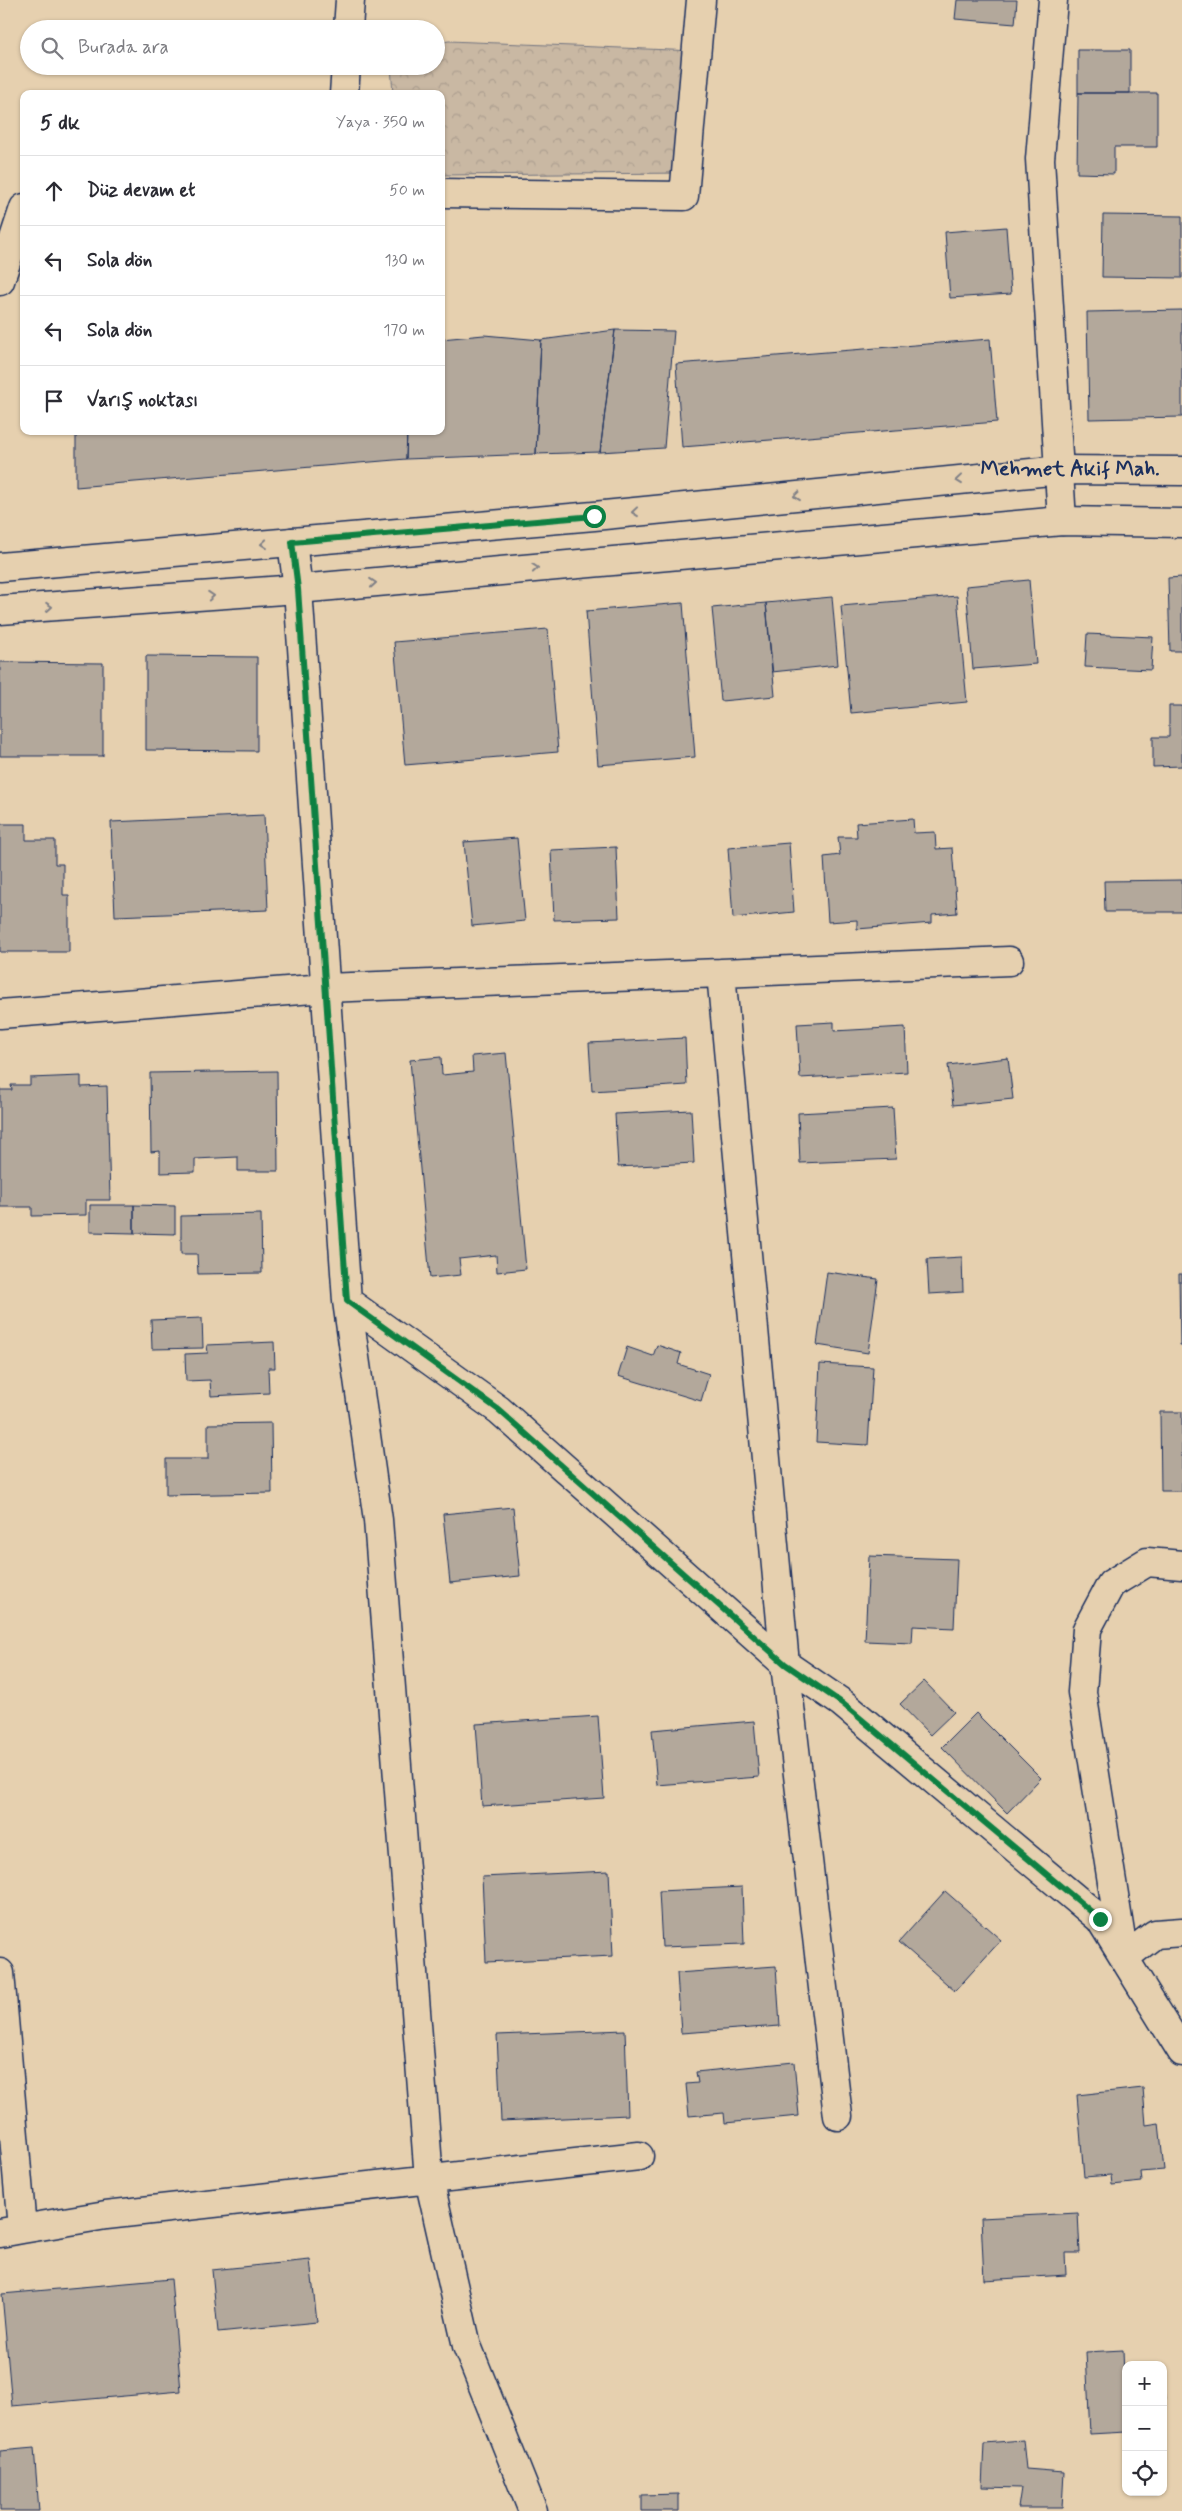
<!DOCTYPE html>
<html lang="tr">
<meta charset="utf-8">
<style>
body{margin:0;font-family:Mynerve,sans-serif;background:#f2f2f3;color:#2b2b33}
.controls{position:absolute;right:15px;bottom:15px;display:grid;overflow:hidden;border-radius:10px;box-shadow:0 1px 4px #0004}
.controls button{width:45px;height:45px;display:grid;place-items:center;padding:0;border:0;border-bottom:1px solid #e1e1e2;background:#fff;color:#2b2b33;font:25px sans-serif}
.stop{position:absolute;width:15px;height:15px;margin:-11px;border:4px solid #0b8043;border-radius:50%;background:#fff}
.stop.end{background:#0b8043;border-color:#fff;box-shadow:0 1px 5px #0008}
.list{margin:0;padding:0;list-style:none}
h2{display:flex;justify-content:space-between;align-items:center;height:65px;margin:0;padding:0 20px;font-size:21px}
h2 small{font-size:16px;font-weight:400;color:#7c7c81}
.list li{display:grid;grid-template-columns:32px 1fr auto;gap:15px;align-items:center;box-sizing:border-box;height:70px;padding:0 20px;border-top:1px solid #e1e1e2}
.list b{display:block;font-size:19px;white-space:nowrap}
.list em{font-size:16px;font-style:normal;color:#7c7c81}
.icon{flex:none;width:28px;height:28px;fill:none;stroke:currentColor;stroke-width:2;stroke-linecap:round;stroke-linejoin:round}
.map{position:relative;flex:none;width:1182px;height:2511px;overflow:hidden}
.search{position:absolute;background:#fff;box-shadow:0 1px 4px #0004;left:20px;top:20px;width:425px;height:55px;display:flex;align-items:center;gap:12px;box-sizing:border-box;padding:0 18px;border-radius:28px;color:#7c7c81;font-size:19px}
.panel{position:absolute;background:#fff;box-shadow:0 1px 4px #0004;left:20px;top:90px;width:425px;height:345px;border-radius:10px}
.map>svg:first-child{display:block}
</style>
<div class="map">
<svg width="1182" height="2511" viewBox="0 0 1182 2511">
<defs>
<pattern id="park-crowns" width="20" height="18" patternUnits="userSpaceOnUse" patternTransform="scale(1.25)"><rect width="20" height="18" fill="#c9b8a3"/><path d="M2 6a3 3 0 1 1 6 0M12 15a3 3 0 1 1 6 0" fill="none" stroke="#ac9e8f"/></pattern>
</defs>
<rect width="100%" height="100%" fill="#e6d0af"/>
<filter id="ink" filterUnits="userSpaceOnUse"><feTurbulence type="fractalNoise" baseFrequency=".02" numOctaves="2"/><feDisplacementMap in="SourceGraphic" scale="10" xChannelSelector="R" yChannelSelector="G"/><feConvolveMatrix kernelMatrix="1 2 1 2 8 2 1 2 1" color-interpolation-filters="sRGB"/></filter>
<g filter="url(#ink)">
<path fill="url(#park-crowns)" stroke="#727480" d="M449,41L695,51L688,173L441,175V94H393L391,66H436V43Z"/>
<path fill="#b3a89b" stroke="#1b2f5e" d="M957,0H1017L1015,24L955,19Z
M1078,50H1130V93H1078Z
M1078,93H1157V147H1114V174L1077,173Z
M1103,215L1182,216V278L1102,277Z
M1006,227L1011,294L950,298L945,232Z
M1182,310V417L1089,419L1087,312Z
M615,330L600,452L536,454L541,340Z
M615,330L674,331L664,448L600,452Z
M484,335L541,340L536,454L406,459L407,431H441V339Z
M990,339L997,422L682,447L676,364Z
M76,431H407L406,459L76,487Z
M1182,577V651H1170L1168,578Z
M1029,580L1036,664L973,669L966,586Z
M957,596L967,702L851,713L841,606Z
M832,597L838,665L772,672L766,603Z
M683,603L695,757L598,765L586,611Z
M766,603L775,696L721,701L712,608Z
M548,629L558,752L405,765L394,642Z
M1087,634L1153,637L1151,670L1085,667Z
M146,656L257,657V751L146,750Z
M0,662L103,663V756H0Z
M1169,706H1182V766L1153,767V737H1169Z
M264,815L268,910L115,916L111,822Z
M913,819L914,833L935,832L936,849L952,848L957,913L932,915V923L857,929V920L828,922L824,857L840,855L838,837H857L856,823Z
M0,824H26V840H55V864H63V895H69V952H0Z
M517,838L525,921L472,926L464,842Z
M789,843L794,912L733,918L728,848Z
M616,847L619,918L554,920L551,850Z
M1182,880V912H1105L1104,881Z
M834,1022V1031L905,1027L907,1072L800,1078L797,1024Z
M685,1038L687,1085L592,1091L589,1043Z
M506,1053L526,1269L497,1272L496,1255L459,1259L461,1275L430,1278L410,1060L441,1057L442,1075L473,1072L472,1056Z
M1008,1058L1013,1099L953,1105L948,1065Z
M277,1071L278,1171H238V1157L195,1159V1172L160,1173V1151L151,1152L150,1073Z
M81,1076V1087L107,1086L110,1200H86V1215L32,1216V1207H0V1090H12L11,1085H30V1078Z
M893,1108L896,1159L800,1163L798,1113Z
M691,1110L694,1163L618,1167L615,1114Z
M90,1205H134V1233L90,1232Z
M134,1205L175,1206V1234L134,1233Z
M261,1214L262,1273L198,1274L197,1254H181V1216Z
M962,1257L963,1292L929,1294L927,1259Z
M827,1272L878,1279L868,1353L817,1345Z
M1179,1274H1182V1345H1180Z
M202,1318L203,1348L152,1349L151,1320Z
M274,1342L275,1368H268L269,1393L211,1396L210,1380L186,1381L185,1354L208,1353L207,1345Z
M657,1345L681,1353L678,1364L709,1374L701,1401L618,1376L627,1347L653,1356Z
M820,1364L873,1367L868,1445L816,1442Z
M1160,1412H1182V1491H1161Z
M271,1423L272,1493L166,1495V1459H208V1424Z
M513,1507L520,1576L450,1583L443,1514Z
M869,1556L957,1559L954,1628L913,1626L912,1643L865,1641Z
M924,1681L954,1712L930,1735L900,1704Z
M976,1713L1041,1778L1007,1813L942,1747Z
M598,1716L604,1798L482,1806L476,1724Z
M754,1721L759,1777L657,1785L652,1730Z
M609,1871L613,1956L486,1962L482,1877Z
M742,1887L744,1944L662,1947L659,1891Z
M945,1891L1001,1940L955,1991L899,1942Z
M776,1966L780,2026L681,2033L677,1973Z
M625,2030L628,2115L501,2121L497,2035Z
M794,2062L799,2116L725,2123L724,2113L689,2116L686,2084L698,2083L696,2072Z
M1143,2088L1146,2125L1159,2123L1164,2170L1141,2172L1142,2182L1112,2185L1111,2175L1084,2177L1077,2095Z
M1078,2213L1080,2253H1065L1066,2275L984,2280L981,2218Z
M310,2260L317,2322L218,2332L212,2270Z
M171,2279L181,2391L12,2406L2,2294Z
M1123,2350L1126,2432L1090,2434L1086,2352Z
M1163,2372L1167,2429H1163Z
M1023,2440L1026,2469L1064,2472L1062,2508H1018L1021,2488L982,2487L984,2443Z
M34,2448L39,2511H0V2451Z
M679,2494V2511H642V2495Z"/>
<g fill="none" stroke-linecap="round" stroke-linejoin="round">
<defs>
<path id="street" d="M1053,0L1040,159L1062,521
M348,29L350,0
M344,94L346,66
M441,193L684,196L701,0
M0,281L24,208
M292,542L298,589L347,1301L378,1520L429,2179L467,2346L533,2511
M721,973L1009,961
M0,1014L325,988L721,973L785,1664L838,2116
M347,1301L499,1410L785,1664L842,1703L1100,1919L1182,2052
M1182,1565L1147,1562L1111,1584L1087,1629L1082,1692L1124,1958L1155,1934L1182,1932
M0,1973L22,2229L106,2215L639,2156
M0,2233L22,2229"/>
<path id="secondary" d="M0,567L594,516L1061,470L1182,471
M0,610L298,589L1062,521L1182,523"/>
</defs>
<use href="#street" stroke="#1b2f5e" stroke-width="31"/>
<use href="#secondary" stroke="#1b2f5e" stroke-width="31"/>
<use href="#street" stroke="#e6d0af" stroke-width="28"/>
<use href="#secondary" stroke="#e6d0af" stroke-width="28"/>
</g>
<defs><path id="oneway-chevron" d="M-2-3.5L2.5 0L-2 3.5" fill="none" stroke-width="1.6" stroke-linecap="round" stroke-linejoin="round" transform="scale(1.25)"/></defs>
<g stroke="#808086">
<use href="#oneway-chevron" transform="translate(959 480) rotate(174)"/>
<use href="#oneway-chevron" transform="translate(797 496) rotate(174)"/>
<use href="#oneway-chevron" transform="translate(635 512) rotate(174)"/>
<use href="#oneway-chevron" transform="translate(264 544) rotate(175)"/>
<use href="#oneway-chevron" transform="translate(535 568) rotate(-5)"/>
<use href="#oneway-chevron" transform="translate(373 583) rotate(-5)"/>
<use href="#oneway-chevron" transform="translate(211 596) rotate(-4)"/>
<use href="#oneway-chevron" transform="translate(49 607) rotate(-4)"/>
</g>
</g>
<g fill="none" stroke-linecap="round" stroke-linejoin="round" filter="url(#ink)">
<path stroke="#0b8043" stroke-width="6" d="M594,516L292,542L298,589L347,1301L499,1410L785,1664L842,1703L1100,1919"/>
</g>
<g text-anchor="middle" stroke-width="4" stroke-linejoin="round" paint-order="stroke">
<g font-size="21" font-weight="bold" fill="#1b2f5e" stroke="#e6d0af">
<text x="1070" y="475">Mehmet Akif Mah.</text>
</g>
</g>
</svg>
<div class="controls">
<button>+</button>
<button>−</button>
<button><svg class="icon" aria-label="locate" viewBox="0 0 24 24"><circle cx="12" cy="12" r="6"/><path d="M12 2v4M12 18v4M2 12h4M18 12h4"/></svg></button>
</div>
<div class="stop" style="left:594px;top:516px"></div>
<div class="stop end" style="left:1100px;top:1919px"></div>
<div class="search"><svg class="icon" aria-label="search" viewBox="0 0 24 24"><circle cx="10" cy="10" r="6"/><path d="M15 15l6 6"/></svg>Burada ara</div>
<section class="panel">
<h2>5 dk<small>Yaya · 350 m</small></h2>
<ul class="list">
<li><svg class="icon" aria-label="ahead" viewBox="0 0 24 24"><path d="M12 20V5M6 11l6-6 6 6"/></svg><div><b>Düz devam et</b></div><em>50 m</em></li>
<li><svg class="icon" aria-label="left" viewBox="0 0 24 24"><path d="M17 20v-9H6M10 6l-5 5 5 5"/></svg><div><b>Sola dön</b></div><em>130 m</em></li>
<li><svg class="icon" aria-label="left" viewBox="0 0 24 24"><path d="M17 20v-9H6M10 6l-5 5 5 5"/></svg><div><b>Sola dön</b></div><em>170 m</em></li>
<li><svg class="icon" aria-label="arrive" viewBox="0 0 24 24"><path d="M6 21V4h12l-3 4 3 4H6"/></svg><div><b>Varış noktası</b></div></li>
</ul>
</section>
</div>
